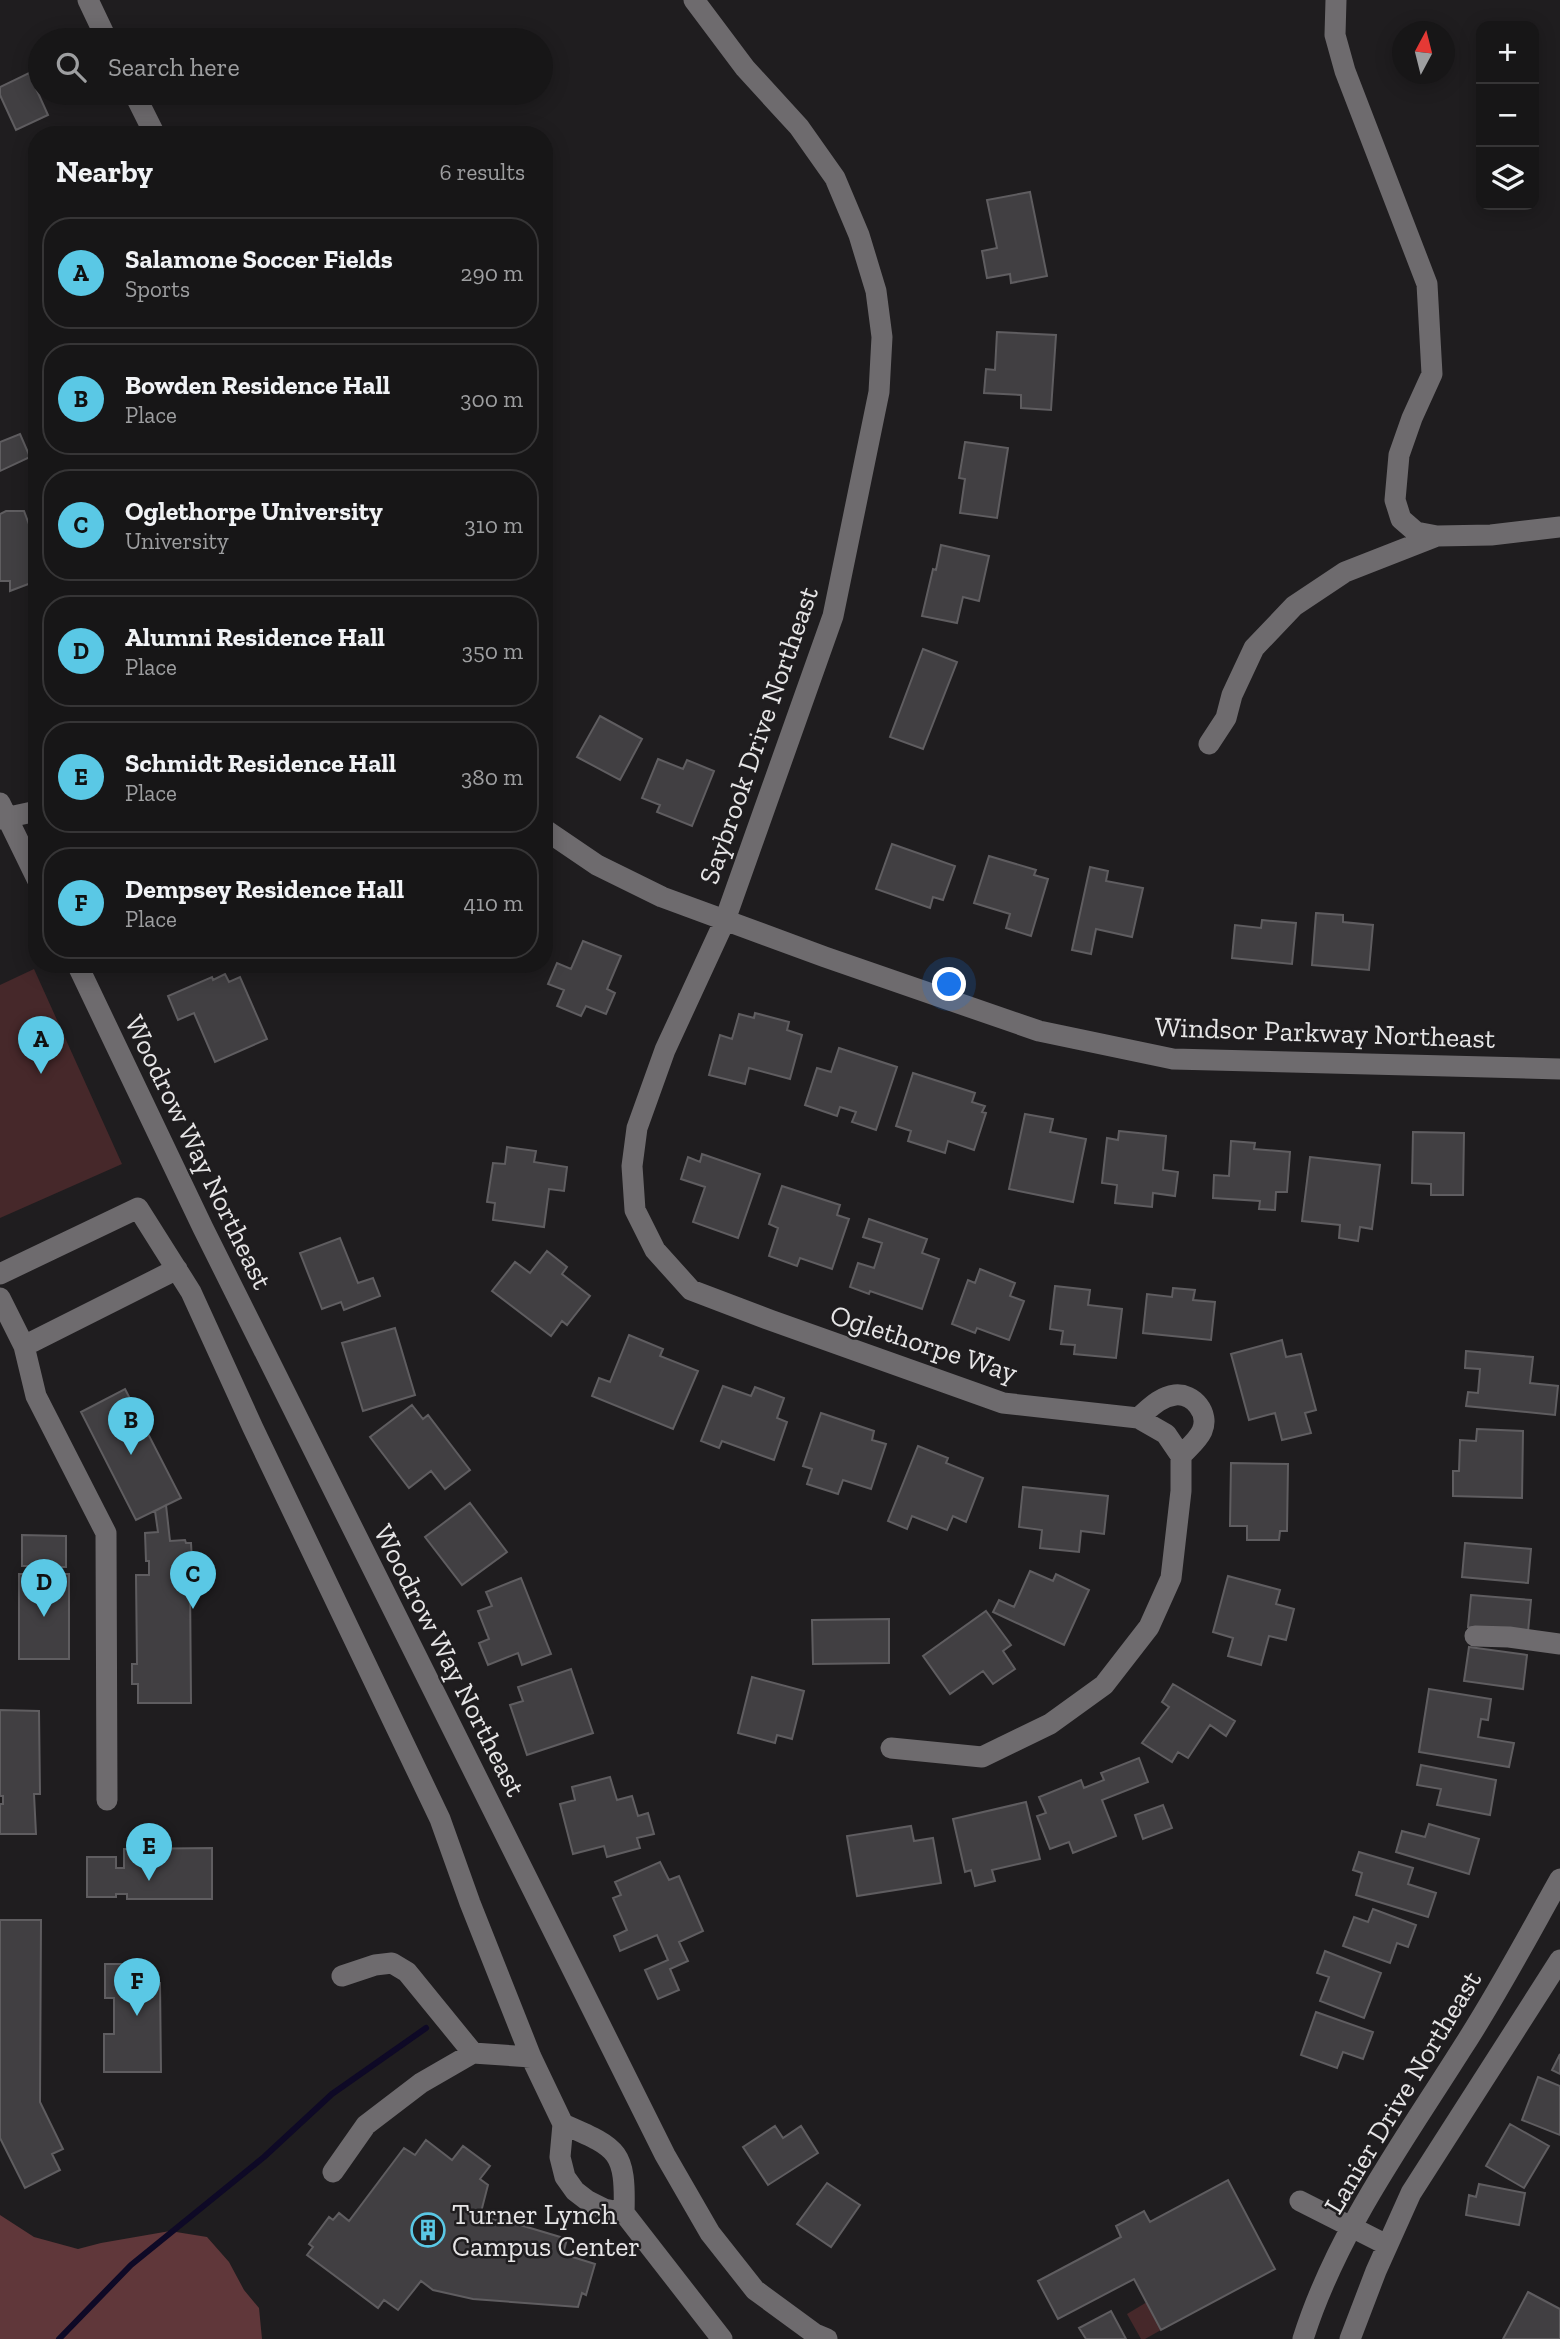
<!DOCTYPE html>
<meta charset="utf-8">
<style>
body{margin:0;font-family:"Zilla Slab",serif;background:#201f20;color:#f1f3f6}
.controls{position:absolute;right:21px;top:21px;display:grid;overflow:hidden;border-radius:14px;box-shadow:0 4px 18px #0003}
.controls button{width:63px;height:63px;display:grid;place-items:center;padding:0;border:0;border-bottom:2px solid #363536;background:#171617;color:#f1f3f6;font:35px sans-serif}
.compass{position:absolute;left:1392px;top:21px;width:63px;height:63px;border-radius:50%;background:#171617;box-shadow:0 4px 18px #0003;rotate:7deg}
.you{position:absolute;left:950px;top:985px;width:24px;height:24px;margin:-18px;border:5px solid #fff;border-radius:50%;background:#1a73e8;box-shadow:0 0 0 10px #1a73e833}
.badge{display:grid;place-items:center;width:46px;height:46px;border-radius:50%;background:#5ac8e5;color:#111;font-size:23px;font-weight:700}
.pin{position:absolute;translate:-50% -58px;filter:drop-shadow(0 2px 4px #0008)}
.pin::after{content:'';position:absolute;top:37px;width:24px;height:21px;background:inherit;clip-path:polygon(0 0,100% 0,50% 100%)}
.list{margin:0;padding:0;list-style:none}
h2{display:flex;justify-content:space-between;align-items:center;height:91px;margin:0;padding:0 28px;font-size:30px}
h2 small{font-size:23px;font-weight:400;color:#9e9fa1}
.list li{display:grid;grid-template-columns:46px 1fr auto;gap:21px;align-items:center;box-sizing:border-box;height:112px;margin:0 14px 14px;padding:0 14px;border:2px solid #363536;border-radius:28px}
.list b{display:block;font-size:26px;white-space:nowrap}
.list p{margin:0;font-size:23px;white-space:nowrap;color:#9e9fa1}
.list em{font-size:23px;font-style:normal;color:#9e9fa1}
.icon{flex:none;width:38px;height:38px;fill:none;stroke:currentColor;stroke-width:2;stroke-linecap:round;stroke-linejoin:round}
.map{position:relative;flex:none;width:1560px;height:2339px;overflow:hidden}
.search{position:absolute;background:#171617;box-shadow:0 4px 18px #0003;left:28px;top:28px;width:525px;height:77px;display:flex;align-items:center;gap:18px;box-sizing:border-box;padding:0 24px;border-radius:38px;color:#9e9fa1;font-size:26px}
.panel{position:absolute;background:#171617;box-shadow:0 4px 18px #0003;left:28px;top:126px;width:525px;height:847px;border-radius:28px}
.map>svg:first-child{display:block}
</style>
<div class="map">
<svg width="1560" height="2339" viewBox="0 0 1560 2339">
<rect width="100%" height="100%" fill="#1f1d1f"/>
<path fill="#46282a" d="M34,969L122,1164L0,1218V985Z
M1147,2302L1161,2330L1145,2339H1141L1127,2314Z"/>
<path fill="#60373a" d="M0,2215L34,2237L78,2249L101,2243L170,2231L207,2237L229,2262L244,2290L259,2308L262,2339H0Z"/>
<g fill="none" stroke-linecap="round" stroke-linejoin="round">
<path stroke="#0e0926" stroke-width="6" d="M59,2339L131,2265L264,2157L332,2094L426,2028"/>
</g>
<path fill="#413f42" stroke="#5f5d60" stroke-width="2" d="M29,73L48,115L16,130L0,95V87Z
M1030,192L1047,276L1011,283L1010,274L987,278L982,251L997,248L987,200Z
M997,332L1056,335L1051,410L1021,408V395L984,393L986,369L995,370Z
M20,434L30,457L0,471V442Z
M965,442L1008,448L997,518L960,513L965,479L959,478Z
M6,511H24L37,546V562L31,565V583L10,591V581H0V514Z
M941,545L989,556L979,601L963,597L957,623L922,616L933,569L936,570Z
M923,649L957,662L923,749L890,737Z
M600,716L642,739L620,780L577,757Z
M658,759L683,769L687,760L714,771L692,826L657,812L660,805L642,798Z
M892,844L955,866L943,900L933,897L930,908L876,889Z
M989,856L1036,870L1034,875L1048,879L1031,936L1006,928L1010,914L974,903Z
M1090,867L1108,871L1106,881L1143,888L1132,937L1096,929L1091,954L1072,950Z
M1316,913L1343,915V922L1373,925L1369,970L1312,965Z
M1262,920L1296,923L1292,964L1232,958L1235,925L1261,928Z
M583,941L621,956L607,989L615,993L606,1014L586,1006L581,1016L557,1006L564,990L548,984L557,963L571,969Z
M225,974L229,982L240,977L267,1039L215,1062L194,1013L178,1020L168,996L212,977L213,980Z
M755,1013L789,1022L787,1030L802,1035L790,1079L749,1068L745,1084L709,1075L720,1035L732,1039L739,1014L754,1018Z
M839,1048L897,1067L876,1130L852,1122L856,1112L840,1107L837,1116L805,1105L817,1068L831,1072Z
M913,1073L975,1093L972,1102L985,1106L982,1112L986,1113L974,1150L948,1141L945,1153L908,1141L911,1131L896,1126Z
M1025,1114L1053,1119L1050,1132L1086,1139L1073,1202L1009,1189Z
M1119,1131L1166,1136L1163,1170L1178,1172L1175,1196L1153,1193L1152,1207L1115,1203L1117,1185L1102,1183L1107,1138L1118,1140Z
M1413,1132L1464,1133L1463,1195H1431V1184L1412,1183Z
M1231,1141L1255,1143L1254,1149L1290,1152L1287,1192H1276L1275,1210L1259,1209L1260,1201L1213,1198L1214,1175L1229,1176Z
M507,1147L536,1151L534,1162L567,1167L564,1191L549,1189L544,1227L493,1220L495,1203L487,1202L493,1163L505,1164Z
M702,1154L760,1174L738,1238L693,1222L705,1187L681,1179L688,1157L700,1162Z
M1310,1157L1380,1165L1372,1229L1360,1227L1358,1241L1339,1238L1340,1225L1302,1221Z
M782,1186L840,1205L837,1215L849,1219L832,1269L800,1258L797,1266L769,1256L778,1228L769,1224Z
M869,1219L927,1239L922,1253L939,1259L922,1309L870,1291L869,1294L850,1287L858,1263L874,1268L882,1243L863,1237Z
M340,1238L358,1283L373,1278L380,1296L344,1310L341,1302L322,1309L300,1253Z
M547,1251L567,1267L562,1274L590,1296L567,1325L562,1321L551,1336L492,1291L515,1262L530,1273Z
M980,1269L1015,1283L1010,1296L1024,1301L1009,1340L977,1328L975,1333L952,1324L968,1280L975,1283Z
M1055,1286L1090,1290L1088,1305L1122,1309L1116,1358L1074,1354L1075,1345L1061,1344L1063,1331L1050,1329Z
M1173,1288L1195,1290L1193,1300L1215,1302L1211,1340L1143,1333L1147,1294L1172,1297Z
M395,1328L415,1395L363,1411L342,1343Z
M629,1335L663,1349L660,1356L698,1371L673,1429L592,1396L599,1378L610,1382Z
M1282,1340L1286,1357L1301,1354L1316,1410L1305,1413L1311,1433L1282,1440L1275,1413L1249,1420L1231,1354Z
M1466,1351L1533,1357L1530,1383L1558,1386L1555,1415L1466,1406L1468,1392L1478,1393L1480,1369L1465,1368Z
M723,1386L751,1396L755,1387L784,1398L777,1418L787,1422L774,1460L722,1441L719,1448L701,1441Z
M125,1389L181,1498L136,1520L81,1412Z
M412,1405L423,1419L428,1415L470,1470L445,1489L431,1471L409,1488L370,1437Z
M821,1413L874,1431L872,1440L886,1444L871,1489L843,1480L838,1494L807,1484L812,1469L803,1466Z
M1477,1429L1523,1431L1522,1498L1453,1496V1471H1459L1460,1440L1476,1441Z
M918,1446L948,1458L946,1463L983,1478L966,1522L953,1516L947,1530L912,1516L907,1529L888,1521Z
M1231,1463L1288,1464L1287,1531H1280L1279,1540H1247V1526H1230Z
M1023,1487L1108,1496L1104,1534L1081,1531L1079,1552L1040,1548L1042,1530L1019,1527Z
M470,1503L507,1552L462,1585L425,1537Z
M166,1505L170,1541L185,1540L186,1543H191L192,1561H187V1567H183V1580H190L191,1703H138V1684H132V1664H137L136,1575H149V1561H146L145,1533L158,1532L155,1511Z
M22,1535L66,1536V1567H57V1574H69V1659H19V1574H33L34,1571V1566H22Z
M1465,1543L1531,1549L1528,1583L1462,1577Z
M1030,1571L1053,1581L1056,1574L1089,1590L1064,1645L993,1612L999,1600L1014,1607Z
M1228,1576L1280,1590L1276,1604L1294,1609L1286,1640L1269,1636L1261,1665L1228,1656L1233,1638L1213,1632Z
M521,1578L551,1654L522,1665L518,1653L488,1665L479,1643L489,1639L478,1611L492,1606L486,1592Z
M1471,1595L1531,1600L1528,1632L1468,1627Z
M986,1611L1011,1645L1003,1651L1015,1669L993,1684L983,1671L950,1694L923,1656Z
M889,1619V1663L813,1664L812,1620Z
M1469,1647L1527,1655L1523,1689L1464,1681Z
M571,1669L593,1733L527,1755L510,1705L523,1701L518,1687Z
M752,1677L804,1691L792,1739L777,1735L775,1743L738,1733Z
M1173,1684L1235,1721L1226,1736L1210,1725L1188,1758L1178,1752L1172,1762L1142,1743L1169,1707L1162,1702Z
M1429,1689L1491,1699L1488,1720L1481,1719L1478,1737L1514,1743L1509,1767L1419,1752Z
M0,1710L39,1711L40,1794H34L36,1834H0V1804H3V1796H0Z
M1139,1758L1148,1782L1102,1800L1116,1836L1073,1853L1069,1842L1050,1849L1037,1816L1046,1813L1039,1797L1081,1780L1084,1788L1104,1780L1101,1773Z
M1421,1765L1496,1780L1490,1815L1437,1805L1441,1789L1417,1785Z
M610,1777L617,1800L632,1796L638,1816L648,1813L654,1834L637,1838L640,1848L607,1857L604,1846L573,1854L560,1804L575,1800L572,1787Z
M1026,1802L1040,1859L992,1870L995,1881L975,1886L971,1870L965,1872L953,1819Z
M1163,1805L1172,1828L1143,1839L1135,1815Z
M1429,1824L1479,1839L1469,1874L1396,1852L1402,1831L1425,1837Z
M911,1826L914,1841L933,1838L941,1883L857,1896L847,1836Z
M212,1848V1899H127V1894H116V1897H87V1857H116V1868H124V1849Z
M1359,1852L1413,1868L1408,1884L1436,1893L1428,1917L1356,1895L1362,1873L1353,1870Z
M660,1862L669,1880L679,1876L703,1931L679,1942L688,1961L670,1969L679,1990L658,1999L645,1970L668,1960L657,1935L620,1951L614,1936L627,1930L613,1898L621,1895L615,1882Z
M1373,1909L1416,1925L1408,1947L1397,1943L1390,1963L1343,1946L1354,1917L1368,1922Z
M0,1920H41L40,2102L63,2149L52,2154L60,2170L25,2188L0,2138Z
M1325,1951L1381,1973L1364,2018L1320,2001L1329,1977L1317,1973Z
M105,1964H141V1983H160L161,2072H104V2034H114V1998H105Z
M1316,2012L1373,2032L1363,2059L1343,2052L1337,2068L1301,2055Z
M1560,2054V2074L1552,2070Z
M1538,2077L1560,2086V2135L1522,2120Z
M1510,2124L1549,2146L1524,2188L1486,2166Z
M775,2126L783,2138L801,2126L818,2153L768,2185L743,2147Z
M426,2140L452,2160L463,2146L490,2166L480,2179L488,2185L480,2216L499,2221L500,2219L567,2239L563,2254L595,2264L586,2295L582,2293L578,2307L473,2299L433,2290L421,2281L398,2310L384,2300L378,2308L307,2255L313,2247L309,2244L329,2217L333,2220L339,2213L349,2221L404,2148L415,2155Z
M1228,2180L1275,2269L1161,2330L1134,2279L1058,2319L1038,2281L1121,2237L1116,2226L1144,2211L1150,2222Z
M827,2183L860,2205L831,2247L797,2224Z
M1479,2184L1525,2193L1519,2225L1466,2215L1469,2195L1476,2197Z
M1528,2292L1560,2309V2339H1503Z
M1111,2311L1126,2339H1086L1079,2328Z"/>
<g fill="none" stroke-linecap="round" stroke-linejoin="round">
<path stroke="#6e6b6e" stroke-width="21" d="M88,0L107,40
M694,0L745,68L799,127L835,178L859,235L876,291L882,337L879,392L833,616L725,920L665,1050L637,1128L632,1166L635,1210L655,1250L691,1290L770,1320L1003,1403L1138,1418L1166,1434L1181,1456V1491L1171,1578L1149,1627L1104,1685L1050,1724L982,1757L891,1748
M1336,0L1335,35L1345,71L1427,284L1432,374L1412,418L1399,455L1395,500L1401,519L1416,532L1437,536L1491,535L1560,527
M134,93L155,135
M1209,744L1226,718L1232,695L1254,648L1294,606L1345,572L1437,536
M0,803L37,879
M0,819L37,811
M544,829L597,865L662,897L825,957L1039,1031L1173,1059L1560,1069
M77,964L203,1228L665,2155L710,2233L755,2290L815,2334L827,2339
M0,1274L138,1208L191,1292L253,1428L440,1819L470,1903L531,2057L563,2124L560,2157L565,2177L575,2191L588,2201L604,2209L624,2213L722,2339
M0,1298L24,1346L36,1396L106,1533L107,1800
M24,1346L177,1269
M1138,1418C1149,1409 1159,1397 1175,1395C1193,1393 1210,1413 1202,1431C1198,1440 1187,1449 1181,1456
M1475,1636L1509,1637L1560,1644
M342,1976L375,1965L392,1963L407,1972L473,2053L531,2057
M563,2124C618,2148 626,2150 624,2213
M333,2172L366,2125L421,2083L473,2053
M1300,2201L1387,2245
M1303,2339C1336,2234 1403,2142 1461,2050C1497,1995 1528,1936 1560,1879
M1350,2339L1376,2271L1411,2193L1560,1960"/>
</g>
<defs>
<symbol id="building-ring" viewBox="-11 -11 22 22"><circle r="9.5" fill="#1f1d1f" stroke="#5ac8e5" stroke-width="1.5"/><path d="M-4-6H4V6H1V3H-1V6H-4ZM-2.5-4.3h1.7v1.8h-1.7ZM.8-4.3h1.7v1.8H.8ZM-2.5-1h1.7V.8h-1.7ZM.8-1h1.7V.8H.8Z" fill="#5ac8e5"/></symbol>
</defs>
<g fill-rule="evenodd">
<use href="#building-ring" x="409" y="2211" width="38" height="38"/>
</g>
<g text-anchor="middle" stroke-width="5" stroke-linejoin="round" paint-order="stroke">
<g font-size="28" fill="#e6e5e6" stroke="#1f1d1f">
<text transform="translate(758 735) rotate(-71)" y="10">Saybrook Drive Northeast</text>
<text transform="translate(1325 1032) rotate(2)" y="10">Windsor Parkway Northeast</text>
<text transform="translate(199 1152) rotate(64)" y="10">Woodrow Way Northeast</text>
<text transform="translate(924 1343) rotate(18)" y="10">Oglethorpe Way</text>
<text transform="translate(450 1660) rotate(63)" y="10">Woodrow Way Northeast</text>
<text transform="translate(1402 2092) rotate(-59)" y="10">Lanier Drive Northeast</text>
</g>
<g font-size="28" fill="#e6e5e6" stroke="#1f1d1f" text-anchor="start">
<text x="452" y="2224">Turner Lynch<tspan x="452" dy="32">Campus Center</tspan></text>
</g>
</g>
</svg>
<div class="controls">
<button>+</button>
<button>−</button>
<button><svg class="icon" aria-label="layers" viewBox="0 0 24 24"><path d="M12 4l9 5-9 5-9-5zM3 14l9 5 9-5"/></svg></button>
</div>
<svg class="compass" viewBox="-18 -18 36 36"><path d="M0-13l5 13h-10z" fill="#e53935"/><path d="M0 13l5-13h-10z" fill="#9e9fa1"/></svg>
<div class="you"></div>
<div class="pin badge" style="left:41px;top:1074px">A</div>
<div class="pin badge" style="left:131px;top:1455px">B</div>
<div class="pin badge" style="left:193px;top:1609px">C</div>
<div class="pin badge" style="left:44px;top:1617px">D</div>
<div class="pin badge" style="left:149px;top:1881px">E</div>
<div class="pin badge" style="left:137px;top:2016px">F</div>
<div class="search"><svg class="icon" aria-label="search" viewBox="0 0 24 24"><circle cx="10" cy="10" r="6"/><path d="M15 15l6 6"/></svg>Search here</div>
<section class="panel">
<h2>Nearby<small>6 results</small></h2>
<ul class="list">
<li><span class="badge">A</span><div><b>Salamone Soccer Fields</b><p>Sports</p></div><em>290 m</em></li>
<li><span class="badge">B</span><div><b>Bowden Residence Hall</b><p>Place</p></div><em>300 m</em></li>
<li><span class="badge">C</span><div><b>Oglethorpe University</b><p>University</p></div><em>310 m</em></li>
<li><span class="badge">D</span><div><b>Alumni Residence Hall</b><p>Place</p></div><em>350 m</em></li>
<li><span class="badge">E</span><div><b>Schmidt Residence Hall</b><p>Place</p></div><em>380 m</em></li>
<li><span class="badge">F</span><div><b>Dempsey Residence Hall</b><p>Place</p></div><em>410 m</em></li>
</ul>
</section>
</div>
